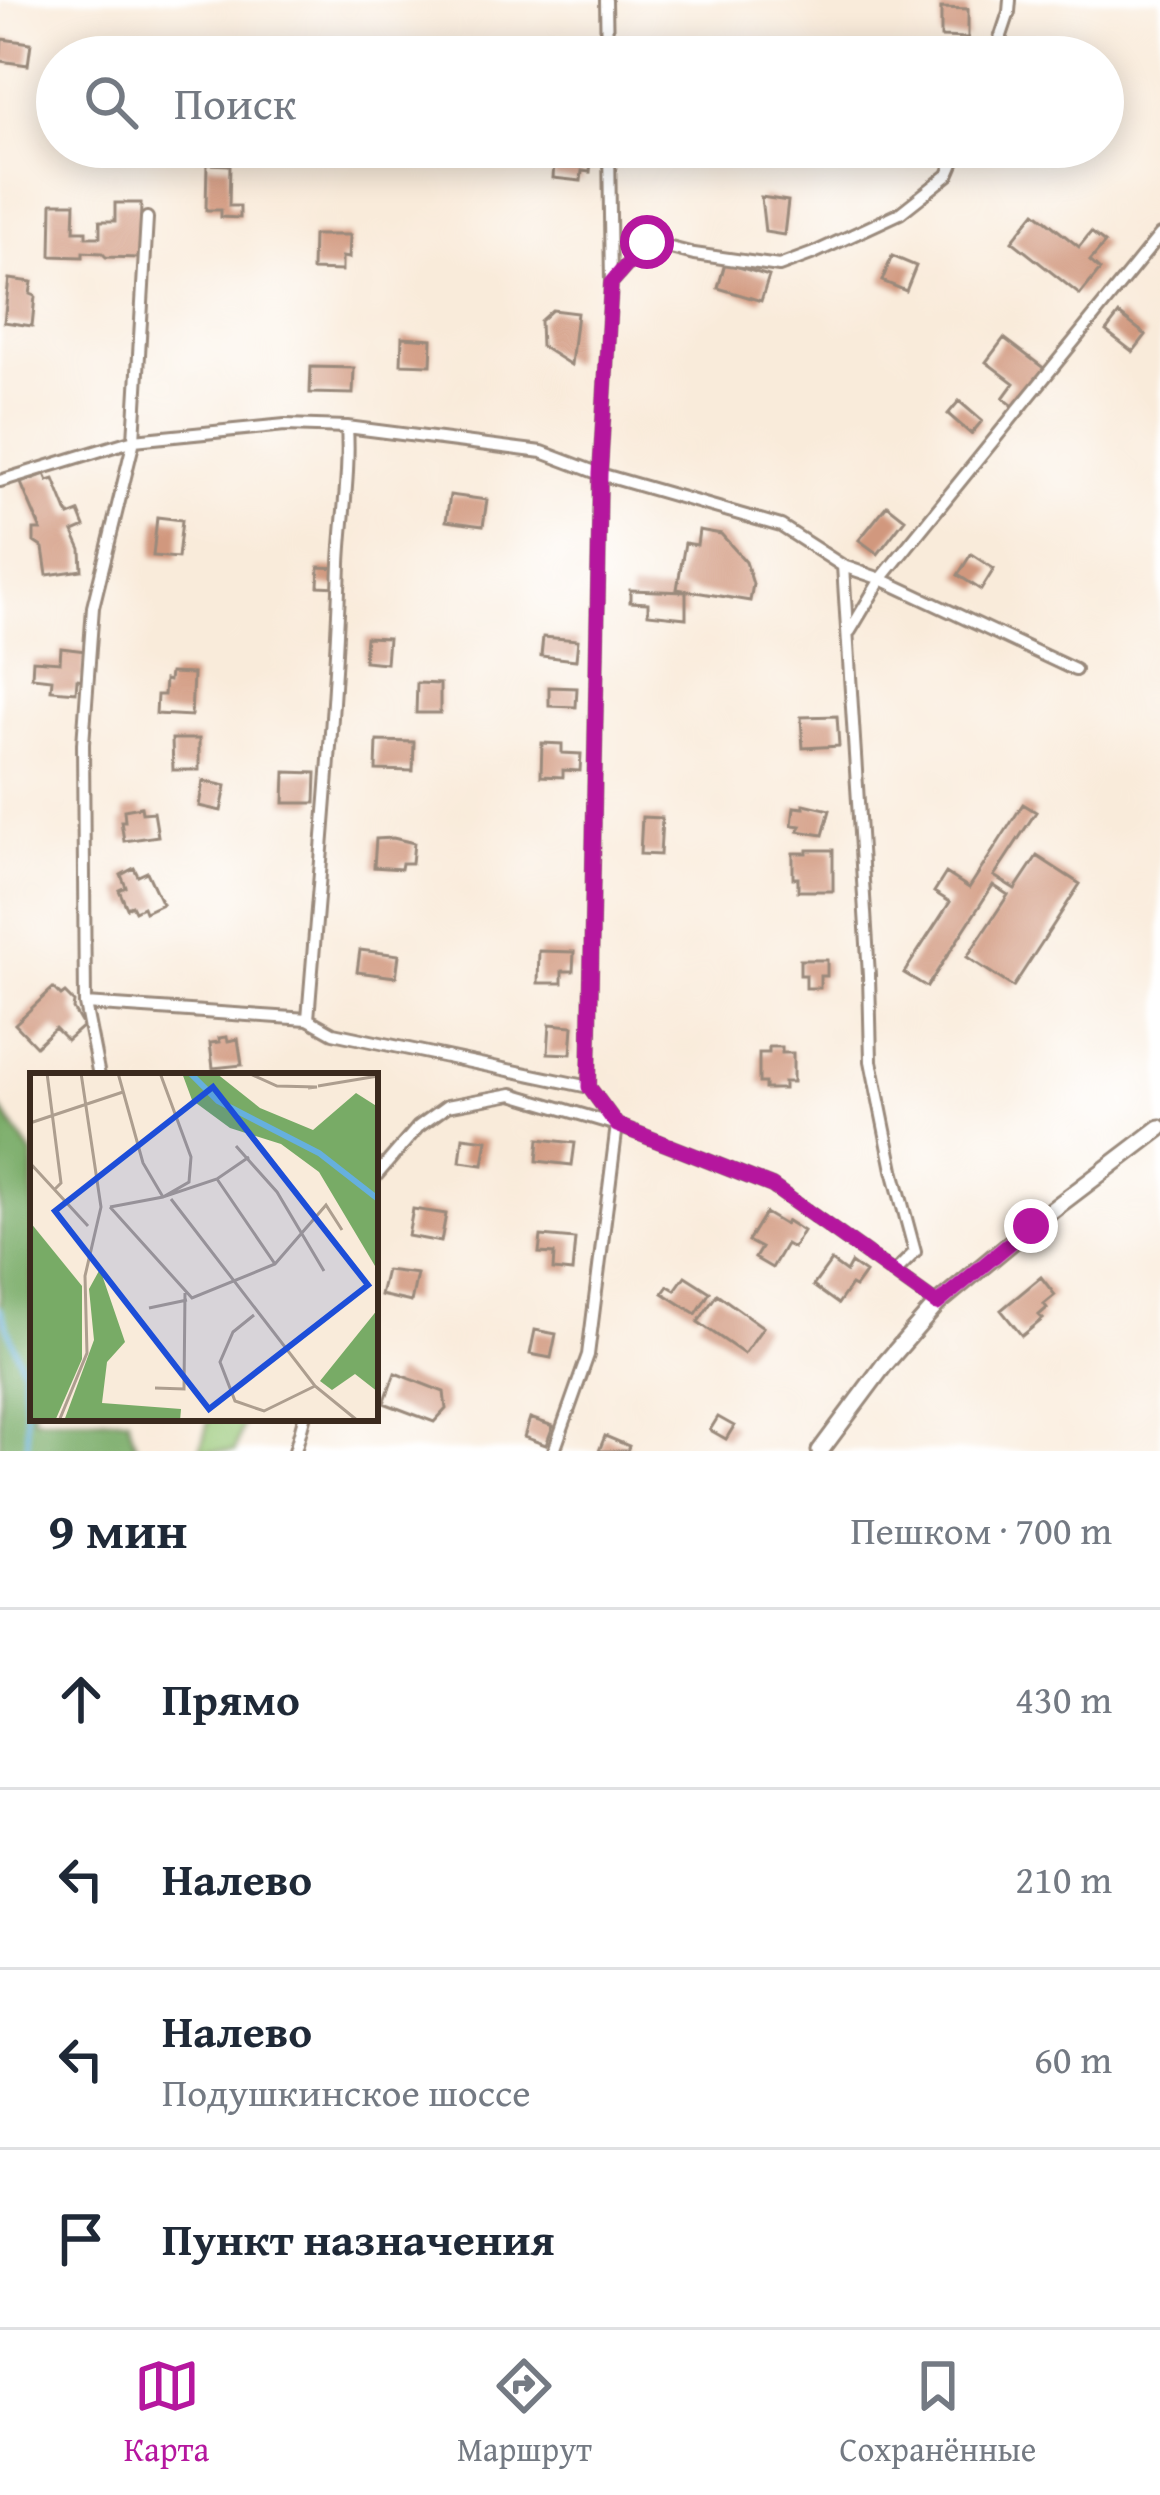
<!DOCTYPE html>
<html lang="ru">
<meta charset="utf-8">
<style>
body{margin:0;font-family:"Gentium Book Plus",serif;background:#f6f6f7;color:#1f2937}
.stop{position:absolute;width:36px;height:36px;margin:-27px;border:9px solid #b5179e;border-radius:50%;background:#fff}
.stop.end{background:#b5179e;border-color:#fff;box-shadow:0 3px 12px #0008}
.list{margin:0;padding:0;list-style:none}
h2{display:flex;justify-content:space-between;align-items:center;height:156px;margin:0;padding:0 48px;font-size:51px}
h2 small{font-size:39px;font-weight:400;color:#747a83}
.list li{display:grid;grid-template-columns:78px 1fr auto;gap:36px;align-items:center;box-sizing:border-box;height:180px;padding:0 48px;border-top:3px solid #e0e1e3}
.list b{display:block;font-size:45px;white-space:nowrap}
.list p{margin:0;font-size:39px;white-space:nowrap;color:#747a83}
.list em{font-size:39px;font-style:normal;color:#747a83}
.icon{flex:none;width:66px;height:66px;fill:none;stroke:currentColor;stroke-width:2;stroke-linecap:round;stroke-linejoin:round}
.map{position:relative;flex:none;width:1160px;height:1451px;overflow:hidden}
.search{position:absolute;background:#fff;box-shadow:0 6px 30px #0003;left:36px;right:36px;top:36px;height:132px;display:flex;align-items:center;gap:30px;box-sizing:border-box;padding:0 42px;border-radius:66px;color:#747a83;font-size:45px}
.sheet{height:876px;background:#fff}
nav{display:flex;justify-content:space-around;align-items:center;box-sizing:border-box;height:168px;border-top:3px solid #e0e1e3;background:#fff;font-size:33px;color:#747a83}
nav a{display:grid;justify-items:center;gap:6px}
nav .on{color:#b5179e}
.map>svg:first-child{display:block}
</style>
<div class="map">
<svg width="1160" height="1451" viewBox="0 0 1160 1451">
<rect width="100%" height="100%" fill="#fff"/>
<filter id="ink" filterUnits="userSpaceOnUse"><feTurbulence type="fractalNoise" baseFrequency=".00833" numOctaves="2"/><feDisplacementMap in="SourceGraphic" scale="24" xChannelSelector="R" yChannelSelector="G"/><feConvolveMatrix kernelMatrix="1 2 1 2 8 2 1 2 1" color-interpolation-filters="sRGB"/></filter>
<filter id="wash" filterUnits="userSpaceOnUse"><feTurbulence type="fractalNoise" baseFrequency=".004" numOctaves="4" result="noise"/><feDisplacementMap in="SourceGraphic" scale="48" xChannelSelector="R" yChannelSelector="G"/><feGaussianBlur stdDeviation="2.7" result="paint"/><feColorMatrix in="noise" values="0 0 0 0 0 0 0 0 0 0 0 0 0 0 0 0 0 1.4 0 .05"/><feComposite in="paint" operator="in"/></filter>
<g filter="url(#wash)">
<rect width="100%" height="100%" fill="#f9ebda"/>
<path fill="#96c675" stroke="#68784a" stroke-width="3" d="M209,1418H245L235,1451H200Z"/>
<path fill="#78ab66" stroke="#5a6a42" stroke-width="3" d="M0,1107L33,1155V1418H128L137,1451H0Z"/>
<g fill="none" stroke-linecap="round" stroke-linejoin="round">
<path stroke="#66b0de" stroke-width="4.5" d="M0,1308L23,1370L28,1451"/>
</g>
<g id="blocks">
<path fill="#d1987e" d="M941,8L968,9V38L941,37Z
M2,39L31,43L28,65L0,61Z
M555,151L585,153L584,162H591L590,172L582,171L581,181L553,178Z
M207,164L230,165L229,206H240V218L221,217V210H206Z
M761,197L788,201L784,235L765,232Z
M52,203H75L74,231H86V237H100V221H115V203H141L140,243H143L140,258L106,257L102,253L83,252V257L51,256Z
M1035,212L1079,247L1091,232L1105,243L1090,261L1100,270L1080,295L1012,241Z
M313,235H350L349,258L342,257V271L312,270Z
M892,256L916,266L906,291L882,281Z
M725,263L769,276L761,301L718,288Z
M9,279L32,282L30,294L35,296L32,326L4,322Z
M552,310L577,313L571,365L541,346L540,321Z
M1119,314L1146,335L1133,352L1106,331Z
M402,337L432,339L431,365L401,364Z
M1004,338L1045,369L1016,408L1003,398L1014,383L986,362Z
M311,367L354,368L353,394L310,393Z
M959,401L982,421L971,434L948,414Z
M45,474L48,481L54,479L69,516L79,512L85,527L73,532L81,550L82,570L47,575L43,548L34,542V530H41L21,483Z
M450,495L487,500L483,526L446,521Z
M887,505L905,519L878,554L859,540Z
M157,517L182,520L178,558L153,556Z
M699,530L721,534L746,562L753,584L750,601L677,589L685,543L697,545Z
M971,554L994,569L981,590L958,575Z
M319,567L340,568L338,587L318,586Z
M630,590L686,592V618L648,614V603L630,602Z
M366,637L388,638L386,663L364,661Z
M543,637L578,640L576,660L541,656Z
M61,648L86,651L84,680L77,679L76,692L51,690L52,679L32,677L33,660L60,662Z
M170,673L193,674L191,716L156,714L157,695H164L165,680L169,681Z
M417,683L440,684V713H416Z
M549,687L577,688L576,707L549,706Z
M837,716L839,746L803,748L801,717Z
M172,739H199V770H173Z
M377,741L414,742L413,771L376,770Z
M542,743L562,744V753L581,754L580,771L563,770V777L541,776Z
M285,772L316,773L315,803H284Z
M203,781L226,786L221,811L199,806Z
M804,804L830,810L823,835L798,831L801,826L792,825L794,807L804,808Z
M1023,804L1036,812L994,876L1015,889L1037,856L1080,884L1013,987L967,957L1008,895L993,885L927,987L904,973L950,902L934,892L946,873L969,888Z
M141,807L142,813L154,812L158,836L124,841L121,821H125L124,810Z
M642,817L662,818L660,855L640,854Z
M393,838L414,843L412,863H402L401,869L374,867L376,839Z
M807,850H833V891H798V878H793V853H807Z
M134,868L138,876L147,872L162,904L145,912L143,907L135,911L132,905L127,908L119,890L126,887L121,875Z
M360,950L399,955L396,977L357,972Z
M539,951L574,952L573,971H562V983H538Z
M800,960H827V976H820V988H806V975H800Z
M53,988L61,996L65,993L74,1002L73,1009L83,1026L67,1040L55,1028L36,1046L15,1024Z
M550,1024L573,1026L571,1054L548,1053Z
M227,1037L228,1041L238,1039L242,1065L213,1068L210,1043L220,1042L219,1038Z
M769,1047H782V1053H793V1082H784V1089H765V1083H759V1053H769Z
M463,1137L487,1140L483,1165L460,1162Z
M539,1139L575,1143L572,1165L537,1161Z
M413,1209L446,1214L441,1242L408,1236Z
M765,1213L785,1225L787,1221L803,1231L793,1248L786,1244L772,1268L755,1258L761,1248L748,1241Z
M541,1236L575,1239L572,1272L553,1270L554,1254L539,1253Z
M831,1261L846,1272L851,1263L865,1273L855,1287L851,1285L838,1304L813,1286Z
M386,1270L417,1274L411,1302L380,1295Z
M685,1276L710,1292L696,1314L663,1293L668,1286L675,1290Z
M1041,1277L1055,1295L1044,1304L1047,1308L1039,1315L1043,1319L1022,1336L1001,1310Z
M717,1294L763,1327L744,1354L698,1322Z
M535,1330L556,1334L551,1358L530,1354Z
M395,1373L444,1392L446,1409L434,1422L384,1403Z
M718,1417L734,1426L726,1439L710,1430Z
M530,1418L553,1426L546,1445L524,1437Z
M605,1436L629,1446L627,1451H599Z"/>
</g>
</g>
<g filter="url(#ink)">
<use href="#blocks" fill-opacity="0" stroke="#9a8a7c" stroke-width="3"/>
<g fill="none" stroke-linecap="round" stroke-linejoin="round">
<defs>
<path id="street" d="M606,0L607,57
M994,57L1009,12L1010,0
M611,283L647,242L694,254L779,266L814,253L900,213L948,175L960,147
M0,481L134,440L285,425L347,427L542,452L600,474L781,526L843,566L869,975L871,1061L893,1170L915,1252L894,1273
M843,566L881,579L1075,670
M850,631L881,579L1160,235
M85,1004L308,1019L333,1033L589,1087L617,1125L588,1355L554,1451
M308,1019C320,867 335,716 340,563C342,518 350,472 347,427
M99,1076L85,1004L83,744L93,607L134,440L147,218
M589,1087L600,474L611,283L609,147
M375,1177L418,1127L447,1106L512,1094L617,1125L772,1186L937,1304
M295,1451L304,1418"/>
<path id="secondary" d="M820,1451L884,1365L937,1304L1031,1226L1160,1128"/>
</defs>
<use href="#street" stroke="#9a8a7c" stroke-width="16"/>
<use href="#secondary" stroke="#9a8a7c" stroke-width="21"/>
<use href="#street" stroke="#fff" stroke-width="10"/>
<use href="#secondary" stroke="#fff" stroke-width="15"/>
</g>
</g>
<g fill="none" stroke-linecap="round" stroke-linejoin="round" filter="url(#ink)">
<path stroke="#b5179e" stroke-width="15" d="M647,242L611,283L600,474L589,1087L617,1125L772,1186L937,1304L1031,1226"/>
</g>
<g transform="translate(30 1073)">
<rect width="348" height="348" fill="#f9ebda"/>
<path d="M152,0H186L230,35L283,57L326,20L348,34V198L289,99L251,71L200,55L162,27ZM0,149L52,213V286L25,348H0ZM70,196L95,269L77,289L72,330L151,336L150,348H34L64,267L59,216ZM348,236V319L325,301L302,317L290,308Z" fill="#78ab66"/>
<path fill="none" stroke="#66b0de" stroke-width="6" d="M160,0L188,28L289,80L348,126"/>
<path fill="none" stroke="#ad9e8f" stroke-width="3" d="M17,0L31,110L25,116M88,0L113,90L133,124L187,106L219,84M218,0L247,13L287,14L278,15M288,13L348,3M0,50L93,19M206,73L247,119L294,198M0,90L58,153M187,106L245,191M141,126L285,313L328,348M80,134L162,225L245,191L296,132L312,157M80,134L133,124L159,109L161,84L130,0M119,235L157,227M224,242L203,259L190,289L205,328L234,338L285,313M125,315L154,316L155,220M29,348L57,280L55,203L71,134L51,0"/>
<path fill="#1d4ed8" fill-opacity="0.15" stroke="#1d4ed8" stroke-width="6" d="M183,14L338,212L179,336L25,138Z"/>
<rect width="348" height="348" fill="none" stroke="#3b2a1e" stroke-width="6"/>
</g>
</svg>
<div class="stop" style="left:647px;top:242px"></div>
<div class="stop end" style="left:1031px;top:1226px"></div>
<div class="search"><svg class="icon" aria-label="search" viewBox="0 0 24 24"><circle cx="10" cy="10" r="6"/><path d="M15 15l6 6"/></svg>Поиск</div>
</div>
<section class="sheet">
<h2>9 мин<small>Пешком · 700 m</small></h2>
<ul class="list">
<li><svg class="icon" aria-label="ahead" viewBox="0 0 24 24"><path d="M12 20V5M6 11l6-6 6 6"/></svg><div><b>Прямо</b></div><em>430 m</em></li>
<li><svg class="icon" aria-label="left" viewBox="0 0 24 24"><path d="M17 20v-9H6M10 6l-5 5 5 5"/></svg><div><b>Налево</b></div><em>210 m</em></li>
<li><svg class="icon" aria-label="left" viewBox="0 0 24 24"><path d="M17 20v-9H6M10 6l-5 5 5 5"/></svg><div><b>Налево</b><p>Подушкинское шоссе</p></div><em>60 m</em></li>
<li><svg class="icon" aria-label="arrive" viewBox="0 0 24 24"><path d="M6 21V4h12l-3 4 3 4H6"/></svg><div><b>Пункт назначения</b></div></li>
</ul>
</section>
<nav>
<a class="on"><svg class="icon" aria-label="map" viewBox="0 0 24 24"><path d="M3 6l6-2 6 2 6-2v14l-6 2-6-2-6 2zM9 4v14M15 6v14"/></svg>Карта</a>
<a><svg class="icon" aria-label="directions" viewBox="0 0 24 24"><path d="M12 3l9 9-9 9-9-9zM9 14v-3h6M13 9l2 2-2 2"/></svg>Маршрут</a>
<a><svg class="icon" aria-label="saved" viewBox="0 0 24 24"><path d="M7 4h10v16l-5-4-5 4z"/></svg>Сохранённые</a>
</nav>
